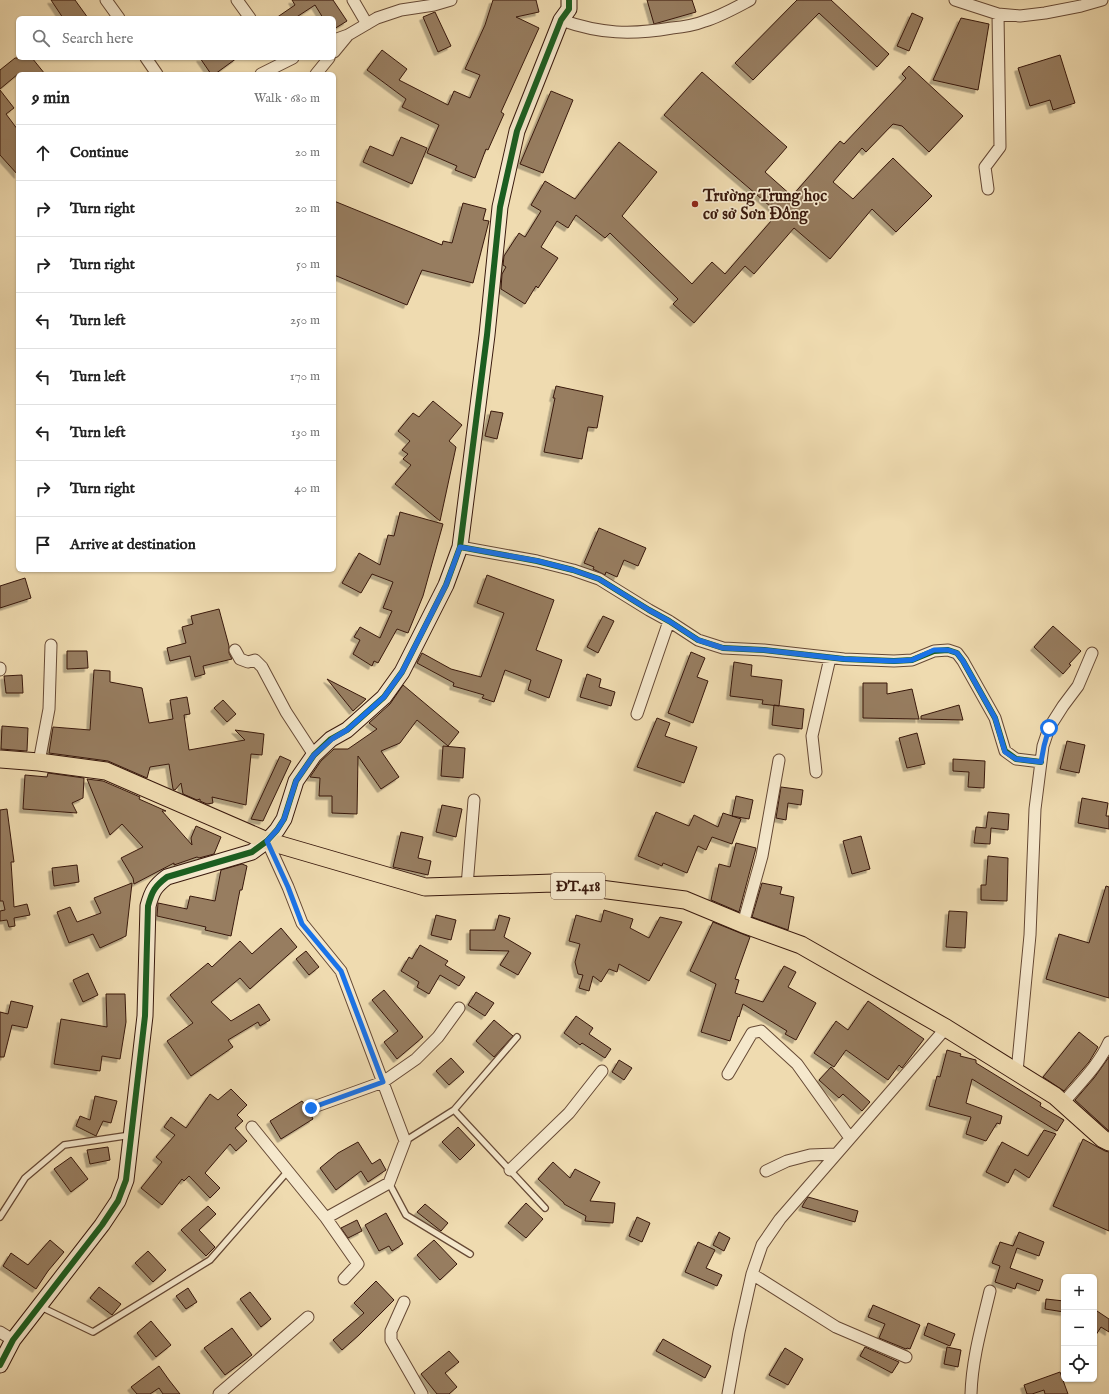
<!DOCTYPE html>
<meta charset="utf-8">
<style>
body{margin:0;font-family:"IM FELL English",serif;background:#f2f2f2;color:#222}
.controls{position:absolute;right:12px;bottom:12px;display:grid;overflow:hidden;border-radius:6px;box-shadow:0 1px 3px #0004}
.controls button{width:36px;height:36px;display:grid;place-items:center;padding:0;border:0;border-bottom:1px solid #e0e0e0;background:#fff;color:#222;font:20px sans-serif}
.stop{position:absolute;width:12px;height:12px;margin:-9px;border:3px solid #1a73e8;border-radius:50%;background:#fff}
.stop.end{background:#1a73e8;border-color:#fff;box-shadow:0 1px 4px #0008}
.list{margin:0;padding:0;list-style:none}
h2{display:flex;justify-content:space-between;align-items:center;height:52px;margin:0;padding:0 16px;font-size:17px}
h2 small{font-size:13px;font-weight:400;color:#767676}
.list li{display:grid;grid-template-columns:26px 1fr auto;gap:12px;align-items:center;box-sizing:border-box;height:56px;padding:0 16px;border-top:1px solid #e0e0e0}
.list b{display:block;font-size:15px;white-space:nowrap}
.list em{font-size:13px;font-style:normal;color:#767676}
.icon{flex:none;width:22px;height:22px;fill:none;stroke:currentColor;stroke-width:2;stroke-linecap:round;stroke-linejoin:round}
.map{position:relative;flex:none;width:1109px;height:1394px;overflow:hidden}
.search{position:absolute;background:#fff;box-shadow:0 1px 3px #0004;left:16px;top:16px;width:320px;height:44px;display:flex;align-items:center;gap:10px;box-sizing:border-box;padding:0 14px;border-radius:6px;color:#767676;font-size:15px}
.panel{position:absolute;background:#fff;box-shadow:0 1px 3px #0004;left:16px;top:72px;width:320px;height:500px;border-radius:6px}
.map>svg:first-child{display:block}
</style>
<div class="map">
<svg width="1109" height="1394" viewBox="0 0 1109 1394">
<defs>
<filter id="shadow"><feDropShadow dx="-3.5" dy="3.5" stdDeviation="0" flood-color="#0004"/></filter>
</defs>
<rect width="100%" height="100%" fill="#efdbb0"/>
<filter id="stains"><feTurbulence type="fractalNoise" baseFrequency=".005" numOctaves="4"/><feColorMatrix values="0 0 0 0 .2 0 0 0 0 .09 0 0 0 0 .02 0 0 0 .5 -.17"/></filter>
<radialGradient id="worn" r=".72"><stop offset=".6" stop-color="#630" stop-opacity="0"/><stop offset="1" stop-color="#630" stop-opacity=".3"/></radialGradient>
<path fill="#977d61" stroke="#38180c" filter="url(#shadow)" d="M51,0H75L88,18H63Z
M292,0H333L347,21L334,29V18H323L315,5L295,18H276L295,5Z
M493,0H536L539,12L516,17L539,28L501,112L504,114L488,150L486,149L475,178L455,170L457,166L427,153L439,125L402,107L406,99L367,70L382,50L407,69L399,80L448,105L454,91L470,98L480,75L465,69L485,25Z
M647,0H692L696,12L654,24Z
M797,0H831L889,54L877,67L819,13L753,80L735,63Z
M435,12L451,46L438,52L423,17Z
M912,13L923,18L909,51L897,46Z
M961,18L989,24L978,90L933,80Z
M1060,55L1075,103L1053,110L1050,100L1030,106L1018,68Z
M15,58H32L45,74H18L0,89V70Z
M200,58H237L215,74H211Z
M909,66L963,116L929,152L902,126L893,124L866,152L862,148L833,182L853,199L893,158L932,196L896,232L872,209L830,259L794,228L754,274L745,266L694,323L673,304L678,299L610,233L605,238L576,215L568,228L557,221L541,247L558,258L538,288L536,286L525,304L501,289L502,274L506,267L503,265L504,256L519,233L525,237L541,211L531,205L545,181L575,199L619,142L657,172L622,216L692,284L712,262L725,274L778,213L664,115L686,90L702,72L787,147L765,172L792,196L840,141L844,144L906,78L902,74Z
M0,90L14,108L6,114L18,130V175L0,155Z
M551,91L573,100L543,173L520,164Z
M401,137L427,148L412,184L363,162L370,146L393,156Z
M334,201L442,245L443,241L452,243L463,203L486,209L483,220L489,221L473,283L422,270L407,305L334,275Z
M556,386L603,396L597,428L588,427L582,459L544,452L555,398H553Z
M433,401L462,425L449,441L456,447L440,521L395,484L411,465L403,459L408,454L402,450L410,441L398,431L413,413L419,417Z
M491,411L503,413L497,439L485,436Z
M400,512L443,524L423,596L408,633L397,629L378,663L374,661L372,666L353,654L360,640L354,637L360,627L380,638L392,611L383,608L393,582L372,574L361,593L342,583L359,553L380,565L388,535L394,536Z
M599,528L646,548L638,566L624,560L617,577L606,572L605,575L593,569L594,567L584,563Z
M487,575L554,600L536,650L562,660L549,698L528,690L531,680L505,670L494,702L482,698L484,695L453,686L454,683L417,663L422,653L451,669L481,677L504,613L477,603Z
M25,578L31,598L0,608V586Z
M219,609L229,646V653L232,659L203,666L205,674L195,677L190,656L170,661L167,648L186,643L182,627L193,624L191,616Z
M603,616L614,621L598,653L587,647Z
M1053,626L1081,651L1069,664L1071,665L1063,674L1034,647Z
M67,651H87L88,668L67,669Z
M691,652L705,658L697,677L708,681L693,723L668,713Z
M734,662L752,665L751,676L782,680L779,706L762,704L763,700L730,696Z
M94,670L110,671V682L142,688L149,723L173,719L170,700L187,697L190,714L184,715L189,750L245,740L235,730L264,734L262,755L251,754L246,805L212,797L213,803L207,804L200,801V799L197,800L183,794L181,783L175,790L173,789L169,764L150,767L147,778L108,761L49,753L53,727L90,730Z
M587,674L601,679L599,687L615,692L611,706L580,697Z
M22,675L23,693H6L4,676Z
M327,679L366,699L353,711Z
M863,683H887V694L912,689L919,719L863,718Z
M403,685L459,732L448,746L417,720L400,743L381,751L399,777L381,789L358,756L357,814L332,813V796H319L320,778L310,777L321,761L334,749H348L377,729L369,723L390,704Z
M223,700L236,714L227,722L214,708Z
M774,705L804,709L802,729L772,725Z
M959,705L963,720L921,719V716Z
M657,718L670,723L665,736L697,747L684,783L637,767Z
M2,726L28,728L27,751L1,749Z
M917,733L925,764L907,768L899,738Z
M1067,741L1085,745L1079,773L1060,769Z
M443,746L465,748L463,778L441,776Z
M280,756L291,761L263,821L251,819Z
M953,759L985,761L984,788L968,787L969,772L953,771Z
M48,773L84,778L83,798L72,803L77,813L23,809L25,775L47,777Z
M87,779L103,781L140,797L139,799L166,811H162L192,845L191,838L196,826L221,837L214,854L199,858L197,857L174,865V863L134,884L133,878L121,858L143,847L122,824L110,835Z
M781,787L803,790L801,805L788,803L786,820L776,818Z
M736,796L753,800L749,819L732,816Z
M1082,798L1108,803L1106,816H1109V829L1078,823Z
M442,805L462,809L456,837L436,832Z
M7,809L14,862H11L14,907L27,904L30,915L14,918L15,926L9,927L7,920L0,921V911L5,910L3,901H0V810Z
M656,812L689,826L694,815L718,827L723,813L741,819L732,844L712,837L706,850L698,846L687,873L663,863L662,866L638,856Z
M988,812L1009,814L1008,830L991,828L990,844L974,843L976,827L986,828Z
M401,832L423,837L418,858L431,861L428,875L393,867Z
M861,836L870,869L852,874L843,841Z
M736,843L756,848L739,912L711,900L719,864L730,867Z
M988,856L1008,858L1007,901L981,900V885H986Z
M242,864L247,866L242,890H240L231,936L205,930L206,927L157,916L158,903L187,909L190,896L215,901L221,870Z
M77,865L79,882L54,886L52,868Z
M132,883L126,936L100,948L93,934L69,943L57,912L70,907L77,922L101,913L94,898Z
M762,883L782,887L780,894L794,897L788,930L752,917Z
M1106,886L1109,887V998L1046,979L1059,934L1089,943Z
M604,910L633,919L630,928L649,938L660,917L682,922L649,981L619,964L617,972L609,969L601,982L593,976L589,991L579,988L583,975L578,974L575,962L580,944L569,941L576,915L601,922Z
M949,911L967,912L965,948L946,947Z
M436,915L456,920L451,940L431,935Z
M499,915L510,918L504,937L531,953L518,975L500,965L509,951L470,950V930H495Z
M713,922L750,937L735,979L739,980L735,993L763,1002L784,966L796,972L788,987L816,1003L796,1040L785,1034L787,1031L743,1004L739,1017L738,1016L730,1041L701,1032L716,984L690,971Z
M281,928L297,947L250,989L240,978L211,1002L231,1021L259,1004L270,1020L260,1026L258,1022L228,1040L233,1047L191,1076L167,1041L193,1023L170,995L208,963L212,967L240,941L252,954Z
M420,945L448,961L445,965L465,977L459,986L440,975L429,994L417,987L419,982L401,971L409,957L412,959Z
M306,951L319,967L309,975L296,959Z
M88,973L98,995L83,1002L73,980Z
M384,990L423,1037L397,1059L384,1042L398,1031L372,1000Z
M476,992L494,1003L485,1016L468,1005Z
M106,994H125L126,1022L120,1059L102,1056L100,1071L54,1064L61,1019L107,1027Z
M11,1001L33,1006L27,1028L12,1025L4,1057H0V1012L8,1014Z
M868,1001L924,1039L902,1068L899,1065L888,1080L846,1050L834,1067L814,1053L836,1021L848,1030Z
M576,1016L593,1028L589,1034L611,1049L605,1058L582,1043L580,1045L564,1033Z
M494,1020L513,1036L494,1057L476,1041Z
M1079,1032L1098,1047L1089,1062L1064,1091L1043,1077Z
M947,1050L961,1054L960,1056L976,1060V1063L1041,1103L1040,1106L1064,1120L1057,1131L972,1079L966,1103L1002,1116L1000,1124L997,1123L986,1141L966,1134L971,1117L929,1106L937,1076L940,1077Z
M1109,1057V1131L1075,1100L1094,1078Z
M451,1058L464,1072L449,1085L436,1071Z
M619,1060L632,1068L624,1080L612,1072Z
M831,1067L870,1102L862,1111L843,1094L839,1098L819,1080Z
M231,1089L247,1105L237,1115L243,1121L235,1128L247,1141L236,1151L230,1144L205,1173L220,1188L210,1198L189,1176L184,1181L182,1179L162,1205L141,1188L162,1162L156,1157L175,1135L164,1127L171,1117L186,1128L210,1094L218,1100Z
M95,1096L117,1101L111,1123L103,1121L96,1136L76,1126L80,1116L90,1120Z
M302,1101L305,1105V1111L307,1114L311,1115L313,1119L281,1139L270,1121Z
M458,1127L475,1145L460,1160L442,1142Z
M1044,1130L1056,1134L1029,1178L1015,1169L1008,1183L986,1172L1002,1142L1028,1156Z
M1083,1139L1105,1151L1109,1152V1231L1053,1206Z
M358,1142L372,1164L380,1159L386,1170L368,1182L361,1171L336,1190L320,1168L338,1153Z
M108,1147L110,1160L90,1164L87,1150Z
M71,1157L88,1179L71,1192L54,1169Z
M553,1162L570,1178L575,1169L600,1182L590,1201L615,1203L613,1223L585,1221L586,1216L564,1204V1203L538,1179Z
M808,1197L858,1211L855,1222L802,1207L804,1203Z
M526,1203L543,1219L526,1238L508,1223Z
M425,1204L448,1223L441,1231L417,1212Z
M208,1206L216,1214L199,1230L215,1247L206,1256L181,1230Z
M386,1213L403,1244L392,1251L389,1246L379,1251L365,1225Z
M637,1217L650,1223L642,1242L629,1236Z
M357,1220L362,1231L348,1238L341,1228Z
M719,1232L730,1238L724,1251L713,1245Z
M1019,1232L1044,1242L1039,1256L1017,1248L1010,1268L1043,1280L1039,1291L1017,1283L1015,1289L995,1282L1000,1266L992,1263L1000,1242L1013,1246Z
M50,1240L64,1252L48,1271L36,1289L3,1266L11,1253L28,1265Z
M434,1240L457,1264L440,1280L417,1255Z
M698,1242L715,1250L706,1268L722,1275L717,1286L685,1272Z
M148,1251L166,1270L153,1282L135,1263Z
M376,1281L394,1300L359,1335L342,1350L333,1340L364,1313L354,1303Z
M99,1287L121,1304L112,1315L90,1298Z
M188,1288L197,1302L186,1309L176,1296Z
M250,1292L271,1319L261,1327L240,1299Z
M1046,1299L1064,1301V1312L1045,1309Z
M873,1305L920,1325L910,1349L907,1348L906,1349L879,1338L885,1324L868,1317Z
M1094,1309L1109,1319V1332L1101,1327L1094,1338Z
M151,1321L171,1345L156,1357L137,1333Z
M928,1323L955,1334L950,1346L924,1335Z
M232,1328L252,1355L225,1375L204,1348Z
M663,1339L711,1366L705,1378L656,1351Z
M865,1347L899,1362L892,1373L860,1356Z
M947,1347L961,1350L958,1367L944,1364Z
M785,1348L803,1359L788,1385L769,1375Z
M449,1351L459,1362L445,1373L457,1387L449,1394H437L421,1374Z
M159,1366L169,1380L180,1394H163L159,1388L150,1394H137L131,1387Z
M1060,1372L1068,1394H1045L1044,1390L1032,1394H1027L1024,1385Z"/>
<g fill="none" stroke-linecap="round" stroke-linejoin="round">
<defs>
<path id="lane" d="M454,1110L545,1208
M405,1141L454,1110L517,1037
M389,1183L406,1215L470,1254
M0,1217L25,1178L64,1145L131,1135
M41,1307L93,1332L210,1260L288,1171"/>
<path id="street" d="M106,0L119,18
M237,0L250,18
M353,0L367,24
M955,0L998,14L1020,16L1045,13L1081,6L1102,0
M561,20C601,34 631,35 672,28C683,27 695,25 705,21C721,16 735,8 750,0
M334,40L348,35L377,18L401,10L434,5L451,0
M334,52L348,35
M146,58L157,74
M261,74L293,58
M316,74L329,58
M988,189L985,167L1000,147L998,14
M460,547L537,561L573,570L599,579L649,610L669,621L698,640L723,648L764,650L844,659L894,661L912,660L934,651L948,650L957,653L963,661L995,718L1005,751L1016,759L1041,762
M235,650L240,659L248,662L255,660L262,667L286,712L314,755
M0,668V670
M637,714L669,621
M39,762L49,709L51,645
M816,772L812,736L830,658
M267,841L288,887L302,923L341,971L405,1141L389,1183L326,1218
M467,886L474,800
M743,924L762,856L779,760
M1017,1072L1030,935L1035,809L1043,746L1049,728L1063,706L1078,686L1092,653
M728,1074L752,1033L761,1031L797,1064L850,1138
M1063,1103C1079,1084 1099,1065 1109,1042
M311,1108L383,1082L416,1059L438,1037L459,1008
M252,1127L326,1218L356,1261L358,1264L344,1279
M510,1170L569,1113L602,1071
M766,1171L787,1161L810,1155L836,1154
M752,1274L836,1327L906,1357
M404,1302L391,1331V1340L422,1394
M0,1332L13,1340
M219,1394L308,1317
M728,1394L739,1332L752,1274L762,1245L780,1219L946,1028
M971,1394C972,1359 982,1325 990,1291"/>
<path id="secondary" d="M0,1365L13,1340L102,1225L118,1201L126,1180L145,1016L148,906C152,891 155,886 167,877L252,852L267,841L277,830L284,819L296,781L314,755L331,739L347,730L384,697L402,672L446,585L460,547L487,335L500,207L517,131L561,20L569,9V0"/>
<path id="primary" d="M0,759L39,762L106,771L267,841L425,887L554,883L685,900L743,924L801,945L946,1028L1055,1096L1103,1139L1109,1142"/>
</defs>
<use href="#lane" stroke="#664935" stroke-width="8"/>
<use href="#street" stroke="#664935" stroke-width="13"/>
<use href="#secondary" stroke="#38180c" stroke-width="17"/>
<use href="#primary" stroke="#38180c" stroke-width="19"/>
<use href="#lane" stroke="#f5e8cc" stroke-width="5.5"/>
<use href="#street" stroke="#f5e8cc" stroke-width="11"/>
<use href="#secondary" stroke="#f5e8cc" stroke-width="15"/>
<use href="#primary" stroke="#efdbb0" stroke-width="17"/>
<defs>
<path id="cycleway" d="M460,547L537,561L573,570L599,579L649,610L669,621L698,640L723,648L764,650L844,659L894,661L912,660L934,651L948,650L957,653L963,661L995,718L1005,751L1016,759L1041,762
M0,1365L13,1340L102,1225L118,1201L126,1180L145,1016L148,906C152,891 155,886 167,877L252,852L267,841L277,830L284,819L296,781L314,755L331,739L347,730L384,697L402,672L446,585L460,547L487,335L500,207L517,131L561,20L569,9V0"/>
</defs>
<use href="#cycleway" stroke="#f5e8cc" stroke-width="8"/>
<use href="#cycleway" stroke="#1b5e20" stroke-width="6"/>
</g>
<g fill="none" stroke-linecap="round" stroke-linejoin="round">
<path stroke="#1a73e8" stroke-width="5" d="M311,1108L383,1082L341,971L302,924L288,887L267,841L277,830L284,819L296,781L314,755L332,739L347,730L384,697L402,672L446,585L460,547L538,561L573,570L599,579L649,610L669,621L698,640L723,648L764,650L844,659L894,661L912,660L934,650H948L957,653L963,661L995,718L1005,752L1016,759L1041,762L1044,746L1049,728"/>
</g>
<circle fill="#8f2418" stroke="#f5e8cc" stroke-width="1.5" cx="695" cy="204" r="4"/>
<g text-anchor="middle" stroke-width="3.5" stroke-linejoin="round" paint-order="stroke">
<rect fill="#f5e8cc" stroke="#715646" stroke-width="1" x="551" y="873" width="54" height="26" rx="3"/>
<g font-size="15" font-weight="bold" fill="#38180c">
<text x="578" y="891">ĐT.418</text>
</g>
<g font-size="16" font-weight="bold" fill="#38180c" stroke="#f5e8cc" text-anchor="start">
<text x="703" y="201">Trường Trung học<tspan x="703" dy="18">cơ sở Sơn Đông</tspan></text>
</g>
</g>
<rect width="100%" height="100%" filter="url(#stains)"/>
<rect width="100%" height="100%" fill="url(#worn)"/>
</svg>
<div class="controls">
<button>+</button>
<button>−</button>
<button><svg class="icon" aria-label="locate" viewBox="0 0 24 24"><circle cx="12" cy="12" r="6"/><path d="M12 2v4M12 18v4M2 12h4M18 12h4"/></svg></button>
</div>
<div class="stop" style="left:1049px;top:728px"></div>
<div class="stop end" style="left:311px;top:1108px"></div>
<div class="search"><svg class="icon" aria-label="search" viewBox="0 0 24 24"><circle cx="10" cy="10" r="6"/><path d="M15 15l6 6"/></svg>Search here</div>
<section class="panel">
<h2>9 min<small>Walk · 680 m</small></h2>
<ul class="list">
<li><svg class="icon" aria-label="ahead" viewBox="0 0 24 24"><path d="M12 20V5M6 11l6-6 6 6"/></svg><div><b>Continue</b></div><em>20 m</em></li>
<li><svg class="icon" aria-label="right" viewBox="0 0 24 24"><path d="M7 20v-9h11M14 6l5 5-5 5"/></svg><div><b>Turn right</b></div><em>20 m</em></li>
<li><svg class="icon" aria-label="right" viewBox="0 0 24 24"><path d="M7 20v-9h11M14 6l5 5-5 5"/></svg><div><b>Turn right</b></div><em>50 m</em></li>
<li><svg class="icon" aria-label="left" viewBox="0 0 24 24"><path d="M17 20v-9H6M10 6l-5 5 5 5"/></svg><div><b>Turn left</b></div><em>250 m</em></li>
<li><svg class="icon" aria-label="left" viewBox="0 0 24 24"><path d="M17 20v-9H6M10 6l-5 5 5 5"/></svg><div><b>Turn left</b></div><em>170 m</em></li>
<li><svg class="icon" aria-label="left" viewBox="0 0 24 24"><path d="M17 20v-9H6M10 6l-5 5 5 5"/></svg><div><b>Turn left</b></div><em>130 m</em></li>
<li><svg class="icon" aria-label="right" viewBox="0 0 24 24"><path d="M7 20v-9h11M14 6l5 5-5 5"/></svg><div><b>Turn right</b></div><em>40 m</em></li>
<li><svg class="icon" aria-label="arrive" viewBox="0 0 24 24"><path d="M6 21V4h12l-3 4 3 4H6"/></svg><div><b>Arrive at destination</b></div></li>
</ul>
</section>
</div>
